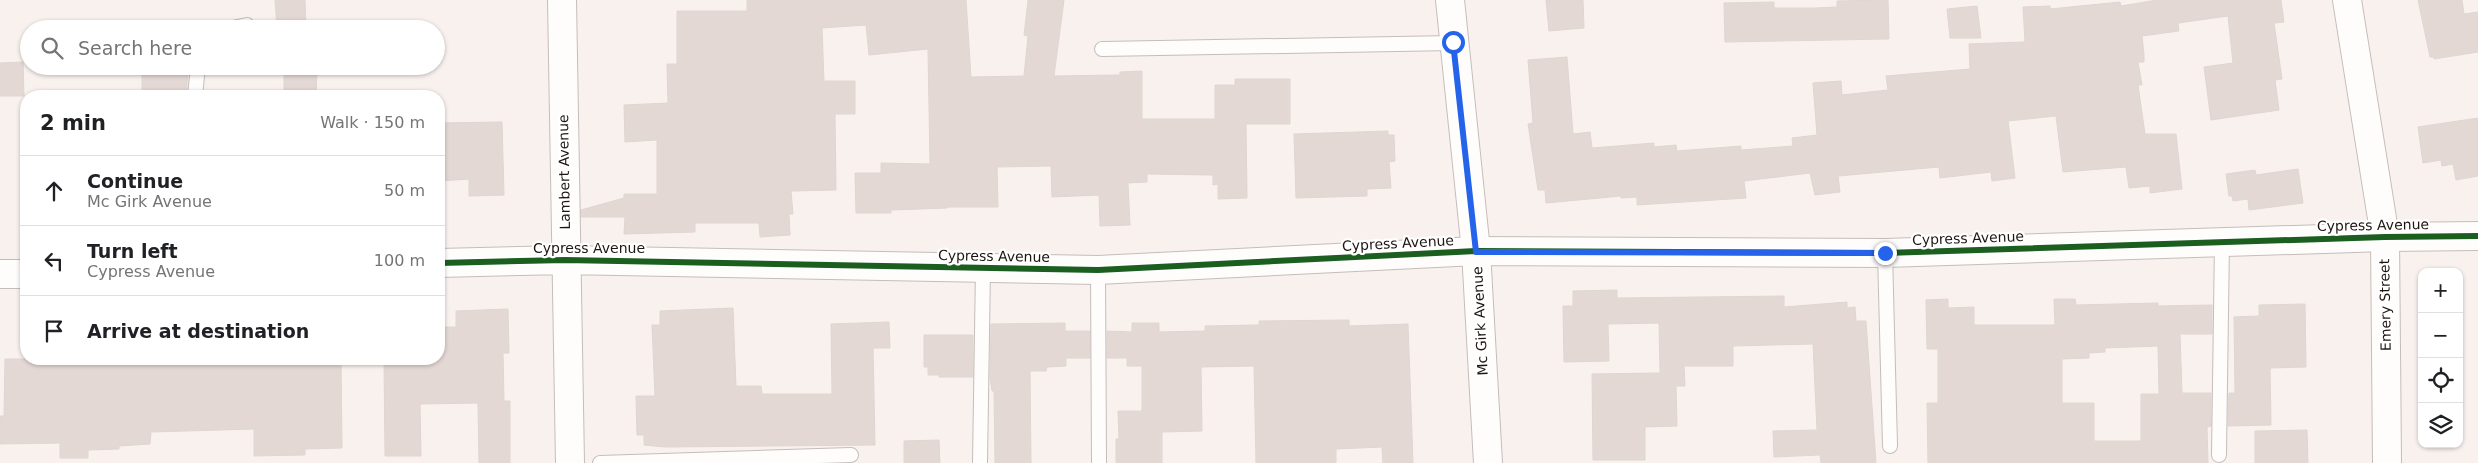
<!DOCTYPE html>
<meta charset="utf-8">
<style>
body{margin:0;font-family:"DejaVu Sans",sans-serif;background:#f2f2f2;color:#202124}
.controls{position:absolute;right:15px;bottom:15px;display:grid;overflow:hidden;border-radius:10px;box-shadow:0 1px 4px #0004}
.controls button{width:45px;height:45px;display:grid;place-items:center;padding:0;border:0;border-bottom:1px solid #e0e0e0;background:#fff;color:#202124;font:25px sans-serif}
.stop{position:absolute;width:15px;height:15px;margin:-11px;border:4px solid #2563eb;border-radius:50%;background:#fff}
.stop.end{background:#2563eb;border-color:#fff;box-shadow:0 1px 5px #0008}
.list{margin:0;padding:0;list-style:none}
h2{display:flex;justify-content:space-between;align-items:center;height:65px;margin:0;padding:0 20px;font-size:21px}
h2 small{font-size:16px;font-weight:400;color:#757577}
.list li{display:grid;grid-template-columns:32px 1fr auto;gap:15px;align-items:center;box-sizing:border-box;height:70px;padding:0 20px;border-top:1px solid #e0e0e0}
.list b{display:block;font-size:19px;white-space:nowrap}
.list p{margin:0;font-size:16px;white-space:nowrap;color:#757577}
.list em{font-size:16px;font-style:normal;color:#757577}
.icon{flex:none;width:28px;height:28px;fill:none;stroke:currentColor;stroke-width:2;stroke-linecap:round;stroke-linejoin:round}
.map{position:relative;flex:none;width:2478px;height:463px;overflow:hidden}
.search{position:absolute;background:#fff;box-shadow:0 1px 4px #0004;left:20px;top:20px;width:425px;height:55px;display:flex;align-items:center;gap:12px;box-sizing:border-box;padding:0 18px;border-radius:28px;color:#757577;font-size:19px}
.panel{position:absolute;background:#fff;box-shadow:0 1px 4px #0004;left:20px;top:90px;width:425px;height:275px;border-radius:20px}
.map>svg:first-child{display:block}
</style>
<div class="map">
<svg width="2478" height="463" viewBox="0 0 2478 463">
<rect width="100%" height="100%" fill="#f8f1ee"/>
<path fill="#e4d8d4" stroke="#ded6d2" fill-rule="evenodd" d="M275,0H305L306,29H277Z
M747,0H966L971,77L1024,76L1028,36L1024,35L1028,0H1064L1054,76L1120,75V72L1142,71V119H1215V85H1235V79H1290V124H1246L1247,198L1218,199V184L1213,185V175L1147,174V182L1128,183L1130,225L1100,226L1099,195L1052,197L1051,166L997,167L998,207H948L947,208L891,210V213H856L855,173H881V163L930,164L928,49L869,55L866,25L822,28L824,81H855V114H835L836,190L791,191L793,214H789L790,235L760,237L759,223H695V232L624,234L625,217H581V210L624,198V194H657V140L625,142L624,105L668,103L667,64H677V11H747Z
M1546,0H1583L1584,28L1549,31Z
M1888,0L1889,39L1725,42L1724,3L1774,2V8H1815L1837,7V1Z
M2157,0H2281L2284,22L2274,23L2282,79L2275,80L2279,110L2211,120L2204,67L2233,63L2228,16L2178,23L2179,31L2142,36L2144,55V62H2138L2142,85H2138L2145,134H2176L2182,189L2150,193V186L2129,188L2126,167L2063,172L2056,116L2008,121L2015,178L1992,181L1991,172L1940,178L1939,167L1838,176L1840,192L1815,195L1810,173L1744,181L1746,198L1637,205V197L1621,198V196L1546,203L1545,190H1538L1528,124L1533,123L1528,60L1567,57L1573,134L1590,132L1592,148L1654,143V147L1676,145L1677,151L1741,146V150L1793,146L1792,138L1817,135L1813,83L1841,81L1842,95L1888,90L1886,76L1970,69L1969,44L2025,42L2023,7L2050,6V9L2120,2L2121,6Z
M2418,0H2462L2464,14L2478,12V52L2434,59V57H2430Z
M1977,6L1981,38H1950L1947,9Z
M23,62L24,96H0V63Z
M280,66H307V69H317L316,96H284V72H280Z
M142,72H188L186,96H142Z
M2478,118V176L2456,180L2453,164L2442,166L2441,160L2423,163L2418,127Z
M502,122L504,195L469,196V179L439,181V123Z
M1388,131V135H1394L1395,161L1389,162L1391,188L1367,189V196L1296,198L1294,134Z
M2298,169L2303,203L2249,210L2248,199L2233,201L2232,196H2229L2226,174L2255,170L2256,175Z
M1617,290V298L1784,296V307L1847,302V308L1855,307L1856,321H1866L1876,463H1821L1820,455L1774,457L1773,431L1817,430L1813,344L1733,346V366H1684L1685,386H1676L1677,426L1645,427V460H1593L1592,374L1660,373L1659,323L1608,324L1609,361L1564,362L1563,306H1573V291Z
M1948,299V308L1974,307V325H2055L2054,299H2075L2076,305L2158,303V306L2212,305V334H2180L2182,393H2211V426L2207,427L2208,463H1928L1927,403H1938V349H1927L1926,300ZM2158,346L2159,394H2141V441H2094V403H2062V359L2089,358V353L2105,352V348Z
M2305,304L2306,367L2270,368L2271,425L2228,426L2229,393H2235L2234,317L2259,316V305Z
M733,308L736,386H761L762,394H832L831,324L889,322L890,348H873L875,445L665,447L644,445V435H637L636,396H655L652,325H660V311Z
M508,309L509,353H503L504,401H510V463H479L478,403L420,404L421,456H385L384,359H439V327H456V311Z
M1349,320V326L1408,324L1413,463H1383L1382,447L1336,449V463H1256L1254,366L1201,367L1202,431L1162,432V463H1116V439H1119L1118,411H1142V366H1127V358H1107V331L1132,332V323H1159V332L1205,331V326L1259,325V321Z
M1065,323V331H1090V358H1066V366L1047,367L1046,371H1030L1031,463H995L994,391H992L990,377L991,324Z
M924,335H973V377H939V375H928V367H924Z
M5,359H341L342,448L305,449V455L254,456V429L151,432L150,444L119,446V449L88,450V458H60V443L0,444V416H4Z
M2307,430L2308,463H2255V431Z
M939,440L940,463H904V441Z"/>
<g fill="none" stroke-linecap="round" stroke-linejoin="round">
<defs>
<path id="service" d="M228,29L247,25
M1102,49L1453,43
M195,96L198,66
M1885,253L1890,446
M1098,270L1099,463
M2219,455L2222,242
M600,463L851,455
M980,463L983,268"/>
<path id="minor" d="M1450,0L1476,251L1488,463
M2347,0L2385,237L2387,463"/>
<path id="tertiary" d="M562,0L570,463
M439,263L565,260L1098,270L1476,251L1885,253L2385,237L2478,236
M0,274H26"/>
</defs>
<use href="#service" stroke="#c5bdba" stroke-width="16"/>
<use href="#minor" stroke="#c5bdba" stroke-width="30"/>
<use href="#tertiary" stroke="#c5bdba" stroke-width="30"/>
<use href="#service" stroke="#fefdfc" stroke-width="14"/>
<use href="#minor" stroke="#fefdfc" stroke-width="28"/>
<use href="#tertiary" stroke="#fefdfc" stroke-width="28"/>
<defs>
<path id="cycleway" d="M439,263L565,260L1098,270L1476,251L1885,253L2385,237L2478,236"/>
</defs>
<use href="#cycleway" stroke="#fff" stroke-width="9"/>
<use href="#cycleway" stroke="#1b5e20" stroke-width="6"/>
</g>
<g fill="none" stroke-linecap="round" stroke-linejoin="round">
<path stroke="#2563eb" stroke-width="6" d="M1453,42L1476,252L1885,253"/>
</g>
<g text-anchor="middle" stroke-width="4.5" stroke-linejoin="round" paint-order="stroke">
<g font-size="14" fill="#1e1511" stroke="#fff">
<text transform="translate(564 172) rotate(-91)" y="5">Lambert Avenue</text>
<text transform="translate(2373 225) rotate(-1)" y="5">Cypress Avenue</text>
<text transform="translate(1968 238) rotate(-2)" y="5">Cypress Avenue</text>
<text transform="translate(1398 243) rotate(-3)" y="5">Cypress Avenue</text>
<text x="589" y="253">Cypress Avenue</text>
<text transform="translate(994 256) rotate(1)" y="5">Cypress Avenue</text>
<text transform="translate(2385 305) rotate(-91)" y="5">Emery Street</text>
<text transform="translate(1480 321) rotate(-93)" y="5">Mc Girk Avenue</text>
</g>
</g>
</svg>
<div class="controls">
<button>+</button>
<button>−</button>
<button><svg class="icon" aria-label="locate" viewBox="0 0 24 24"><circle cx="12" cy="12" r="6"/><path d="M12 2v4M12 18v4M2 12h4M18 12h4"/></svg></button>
<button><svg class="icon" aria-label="layers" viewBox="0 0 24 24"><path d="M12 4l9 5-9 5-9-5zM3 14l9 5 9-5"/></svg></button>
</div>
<div class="stop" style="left:1453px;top:42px"></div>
<div class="stop end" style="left:1885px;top:253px"></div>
<div class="search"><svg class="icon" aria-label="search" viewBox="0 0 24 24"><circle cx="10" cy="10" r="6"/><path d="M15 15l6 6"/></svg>Search here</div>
<section class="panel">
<h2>2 min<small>Walk · 150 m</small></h2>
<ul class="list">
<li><svg class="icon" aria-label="ahead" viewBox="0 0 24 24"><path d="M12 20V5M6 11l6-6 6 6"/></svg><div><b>Continue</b><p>Mc Girk Avenue</p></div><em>50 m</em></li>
<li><svg class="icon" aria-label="left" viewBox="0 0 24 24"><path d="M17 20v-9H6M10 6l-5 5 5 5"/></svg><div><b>Turn left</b><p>Cypress Avenue</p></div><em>100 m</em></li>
<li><svg class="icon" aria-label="arrive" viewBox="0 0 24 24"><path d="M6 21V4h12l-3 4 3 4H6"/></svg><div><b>Arrive at destination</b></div></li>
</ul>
</section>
</div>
